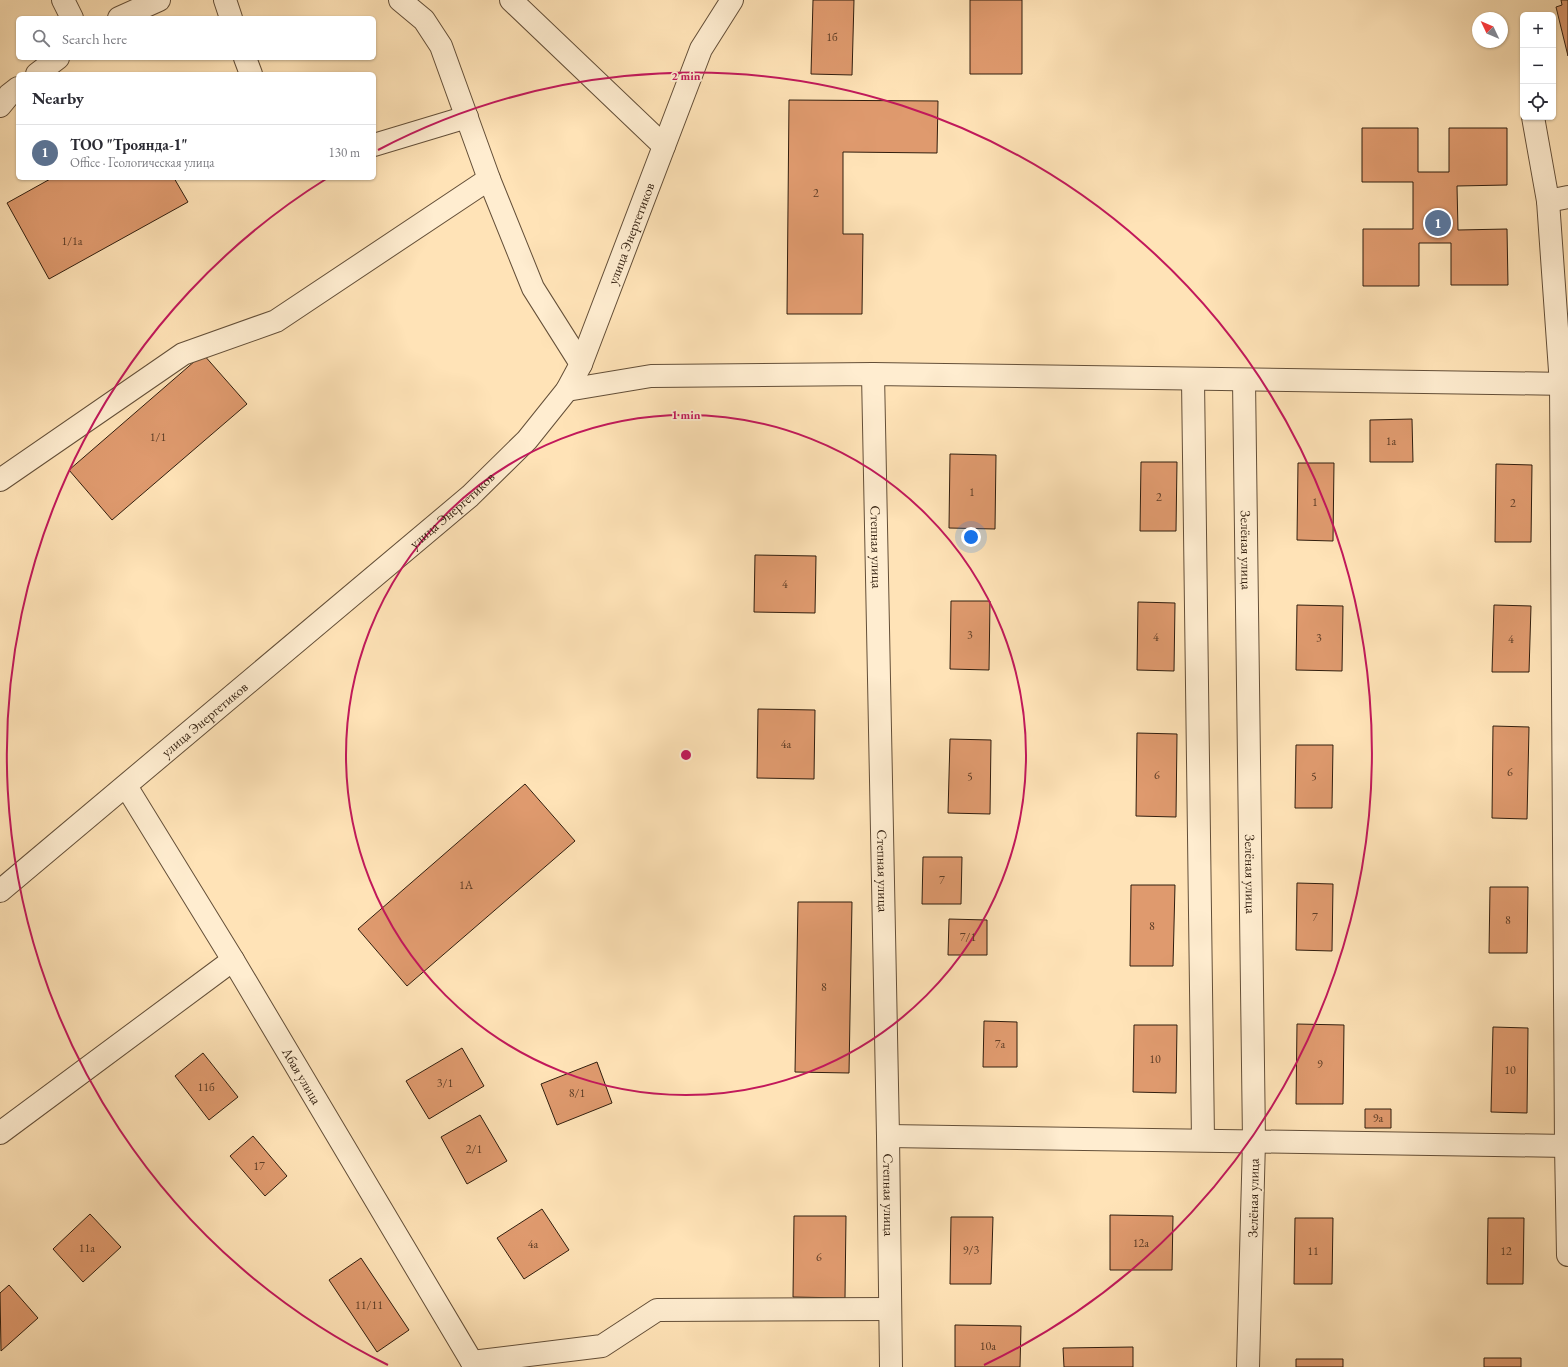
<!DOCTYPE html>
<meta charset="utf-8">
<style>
body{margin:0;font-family:"EB Garamond",serif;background:#f2f2f3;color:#2b2b33}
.controls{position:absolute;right:12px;top:12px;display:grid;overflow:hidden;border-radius:6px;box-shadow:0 1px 3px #0004}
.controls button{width:36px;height:36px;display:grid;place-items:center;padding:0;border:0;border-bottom:1px solid #e1e1e2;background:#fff;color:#2b2b33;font:20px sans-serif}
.compass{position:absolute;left:1472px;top:12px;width:36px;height:36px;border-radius:50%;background:#fff;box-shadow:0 1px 3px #0004;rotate:314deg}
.you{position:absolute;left:971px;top:537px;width:14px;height:14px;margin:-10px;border:3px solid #fff;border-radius:50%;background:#1a73e8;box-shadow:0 0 0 6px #1a73e833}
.badge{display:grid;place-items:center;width:26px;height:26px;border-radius:50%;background:#2563eb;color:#fff;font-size:13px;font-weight:700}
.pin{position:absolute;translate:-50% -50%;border:2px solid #fff;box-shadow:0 1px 4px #0006}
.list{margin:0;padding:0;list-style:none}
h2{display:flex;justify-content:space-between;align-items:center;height:52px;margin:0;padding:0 16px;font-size:17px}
h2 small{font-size:13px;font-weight:400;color:#7c7c81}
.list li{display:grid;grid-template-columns:26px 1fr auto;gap:12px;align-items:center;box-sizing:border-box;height:56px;padding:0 16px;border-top:1px solid #e1e1e2}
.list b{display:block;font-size:15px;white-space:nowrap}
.list p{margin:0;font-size:13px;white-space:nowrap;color:#7c7c81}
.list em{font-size:13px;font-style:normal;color:#7c7c81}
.icon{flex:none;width:22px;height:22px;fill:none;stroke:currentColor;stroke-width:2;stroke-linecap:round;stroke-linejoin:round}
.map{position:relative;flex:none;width:1568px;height:1367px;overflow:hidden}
.search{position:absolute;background:#fff;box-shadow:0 1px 3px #0004;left:16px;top:16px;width:360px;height:44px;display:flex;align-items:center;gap:10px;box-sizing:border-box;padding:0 14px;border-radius:6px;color:#7c7c81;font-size:15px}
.panel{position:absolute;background:#fff;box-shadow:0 1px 3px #0004;left:16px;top:72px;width:360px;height:108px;border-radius:6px}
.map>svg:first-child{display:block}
</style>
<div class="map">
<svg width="1568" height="1367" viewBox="0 0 1568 1367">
<rect width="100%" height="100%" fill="#ffe3b7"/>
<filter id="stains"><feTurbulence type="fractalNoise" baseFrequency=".005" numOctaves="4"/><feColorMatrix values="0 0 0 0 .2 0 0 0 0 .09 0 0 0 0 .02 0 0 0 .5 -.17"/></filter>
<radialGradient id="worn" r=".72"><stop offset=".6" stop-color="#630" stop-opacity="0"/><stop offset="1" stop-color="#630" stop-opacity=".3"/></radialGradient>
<path fill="#df9a6e" stroke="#311e0e" d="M813,0H854L852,75L811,74Z
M970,0H1022V74H970Z
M1561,0H1568V56L1556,7L1562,5Z
M789,100L938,101L937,153L843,152V234H863L862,314H787Z
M1362,128H1418V172H1449V128H1507V185L1457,186L1458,230L1507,229L1508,285H1451V243H1419V286H1363V229H1413V182H1362Z
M52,178H174L188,202L49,279L7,203Z
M203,354L247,404L112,520L69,470Z
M1412,419L1413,462H1370V420Z
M950,454L996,455L995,529L949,528Z
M1141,462H1177L1176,531H1140Z
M1298,463H1334L1333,541L1297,540Z
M1496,464L1532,465L1531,542H1495Z
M755,555L816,556L815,613L754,612Z
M951,601H990L989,670L950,669Z
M1138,602L1175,603L1174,671L1137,670Z
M1297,605L1343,606L1342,671L1296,670Z
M1494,605L1531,606L1529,672H1492Z
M758,709L815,710L814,779L757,778Z
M1493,726L1529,727L1527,819L1492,818Z
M1137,733L1177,734L1176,817L1136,816Z
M950,739L991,740L990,814L948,813Z
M1296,745H1333L1332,808H1295Z
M525,784L575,841L407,986L358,929Z
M923,857H962L961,904H922Z
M1297,883L1333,884L1332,951L1296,950Z
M1131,885H1175L1173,966H1130Z
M1490,887H1528L1527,953H1489Z
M798,902H852L849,1073L795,1072Z
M949,919L987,920V955H948Z
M984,1021L1017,1022V1067H983Z
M1297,1024L1344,1025L1343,1104H1296Z
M1134,1025H1177L1176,1093L1133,1092Z
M1493,1027L1528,1028L1527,1113L1491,1112Z
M462,1048L484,1086L429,1119L406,1081Z
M203,1053L238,1097L209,1120L175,1076Z
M597,1062L612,1103L557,1125L541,1084Z
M1365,1109H1391V1128H1365Z
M480,1115L507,1161L467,1184L441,1137Z
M253,1136L287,1176L265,1196L230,1156Z
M542,1209L569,1250L524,1279L497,1238Z
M90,1214L121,1247L83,1282L53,1249Z
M1110,1215L1173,1216L1172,1270H1110Z
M794,1216H846L845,1298L793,1297Z
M951,1217H993L991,1284H950Z
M1295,1218H1333L1332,1284H1294Z
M1488,1218H1524L1523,1284H1487Z
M361,1258L409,1330L377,1352L329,1280Z
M9,1285L38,1318L1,1351L0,1293Z
M955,1325L1021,1326L1020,1367H955Z
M1133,1347V1367H1064L1063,1348Z
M1484,1358H1521V1367H1484Z
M1296,1359H1343V1367H1296Z"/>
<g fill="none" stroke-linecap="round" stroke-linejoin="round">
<defs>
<g id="minor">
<path d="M63,0L72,18"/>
<path d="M225,0L231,18"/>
<path d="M400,0L424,20L441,46L489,179L533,288L581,364"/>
<path d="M511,0L664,146"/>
<path d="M119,18L159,0"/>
<path d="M245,58L251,74"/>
<path d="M37,74L58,58"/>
<path d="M0,106L9,95L18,88"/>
<path d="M1533,117L1548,201L1561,385L1566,1146L1568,1255"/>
<path d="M374,145L467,117"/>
<path d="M1548,201L1568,197"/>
<path id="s1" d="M873,374L888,1136L891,1367"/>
<path d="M1193,380L1203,1140"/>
<path id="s2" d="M1244,380L1254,1141L1248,1367"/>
<path d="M567,390L651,376L873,374L1568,384"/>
<path d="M0,480L183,354L276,321L489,179"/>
<path id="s3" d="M126,786L233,960L475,1367"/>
<path id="s4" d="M0,891L470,496L527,440L567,390L581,364L701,49L732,0"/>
<path d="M0,1133L233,960"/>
<path d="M888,1136L1568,1146"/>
<path d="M472,1362L602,1346L657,1310L890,1309"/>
</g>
</defs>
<use href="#minor" stroke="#644f38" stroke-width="24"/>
<use href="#minor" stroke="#ffedd0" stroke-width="22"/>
</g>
<g fill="none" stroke="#c2185b" stroke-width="2">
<circle cx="686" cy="755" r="340"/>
<path d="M388 1365A679 679 0 0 1 326 179M378 150A679 679 0 1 1 984 1365"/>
</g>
<g text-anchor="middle" stroke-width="3.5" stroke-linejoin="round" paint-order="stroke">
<g font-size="12" fill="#5c3d26">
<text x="832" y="41">1б</text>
<text x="816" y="197">2</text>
<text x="72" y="245">1/1а</text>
<text x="158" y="441">1/1</text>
<text x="1391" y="445">1а</text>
<text x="972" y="496">1</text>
<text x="1159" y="501">2</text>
<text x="1315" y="506">1</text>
<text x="1513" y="507">2</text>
<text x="785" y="588">4</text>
<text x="970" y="639">3</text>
<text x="1156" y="641">4</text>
<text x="1319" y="642">3</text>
<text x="1511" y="643">4</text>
<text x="786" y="748">4а</text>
<text x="1510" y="776">6</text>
<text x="1157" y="779">6</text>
<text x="970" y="780">5</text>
<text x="1314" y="780">5</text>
<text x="942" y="884">7</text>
<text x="466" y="889">1А</text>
<text x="1315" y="921">7</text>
<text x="1508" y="924">8</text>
<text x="1152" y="930">8</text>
<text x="968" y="941">7/1</text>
<text x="824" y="991">8</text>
<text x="1000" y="1048">7а</text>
<text x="1155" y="1063">10</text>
<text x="1320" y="1068">9</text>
<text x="1510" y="1074">10</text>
<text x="445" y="1087">3/1</text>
<text x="206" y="1091">11б</text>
<text x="577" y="1097">8/1</text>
<text x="1378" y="1122">9а</text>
<text x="474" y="1153">2/1</text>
<text x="259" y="1170">17</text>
<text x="1141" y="1247">12а</text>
<text x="533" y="1248">4а</text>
<text x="87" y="1252">11а</text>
<text x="971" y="1254">9/3</text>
<text x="1313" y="1255">11</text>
<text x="1506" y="1255">12</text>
<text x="819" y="1261">6</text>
<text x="369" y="1309">11/11</text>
<text x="988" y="1350">10а</text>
</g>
<g font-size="14" fill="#311e0e" stroke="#ffedd0">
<text dy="5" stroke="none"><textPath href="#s4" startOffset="927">улица Энергетиков</textPath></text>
<text dy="5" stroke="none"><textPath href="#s4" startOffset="591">улица Энергетиков</textPath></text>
<text dy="5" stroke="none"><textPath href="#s1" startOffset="173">Степная улица</textPath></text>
<text dy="5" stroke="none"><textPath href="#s2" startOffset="170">Зелёная улица</textPath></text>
<text dy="5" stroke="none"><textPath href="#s4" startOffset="267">улица Энергетиков</textPath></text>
<text dy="5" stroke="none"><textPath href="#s1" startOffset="497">Степная улица</textPath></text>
<text dy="5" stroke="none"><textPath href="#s2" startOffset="494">Зелёная улица</textPath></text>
<text dy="5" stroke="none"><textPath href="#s3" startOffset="339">Абая улица</textPath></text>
<text dy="5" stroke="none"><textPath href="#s1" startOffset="821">Степная улица</textPath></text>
<text transform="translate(1253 1198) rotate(-89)" y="5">Зелёная улица</text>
</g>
</g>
<circle cx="686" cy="755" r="6" fill="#c2185b" stroke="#ffedd0" stroke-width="2"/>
<g font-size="12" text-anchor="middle" font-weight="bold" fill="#c2185b" stroke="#ffedd0" stroke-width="3.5" stroke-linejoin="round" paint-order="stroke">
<text x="686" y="80">2 min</text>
<text x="686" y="419">1 min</text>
</g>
<rect width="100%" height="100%" filter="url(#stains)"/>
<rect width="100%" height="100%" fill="url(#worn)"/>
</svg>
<div class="controls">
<button>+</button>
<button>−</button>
<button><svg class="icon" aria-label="locate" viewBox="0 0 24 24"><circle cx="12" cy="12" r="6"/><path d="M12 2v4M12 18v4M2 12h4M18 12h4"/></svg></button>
</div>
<svg class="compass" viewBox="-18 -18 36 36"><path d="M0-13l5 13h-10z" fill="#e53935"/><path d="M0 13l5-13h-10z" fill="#7c7c81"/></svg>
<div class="you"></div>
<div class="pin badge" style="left:1438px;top:223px;background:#5c6f8a">1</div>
<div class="search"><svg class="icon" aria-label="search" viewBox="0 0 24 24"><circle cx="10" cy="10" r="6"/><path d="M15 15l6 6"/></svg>Search here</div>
<section class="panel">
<h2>Nearby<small></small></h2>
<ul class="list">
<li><span class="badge" style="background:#5c6f8a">1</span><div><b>ТОО &quot;Троянда-1&quot;</b><p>Office · Геологическая улица</p></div><em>130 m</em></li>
</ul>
</section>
</div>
